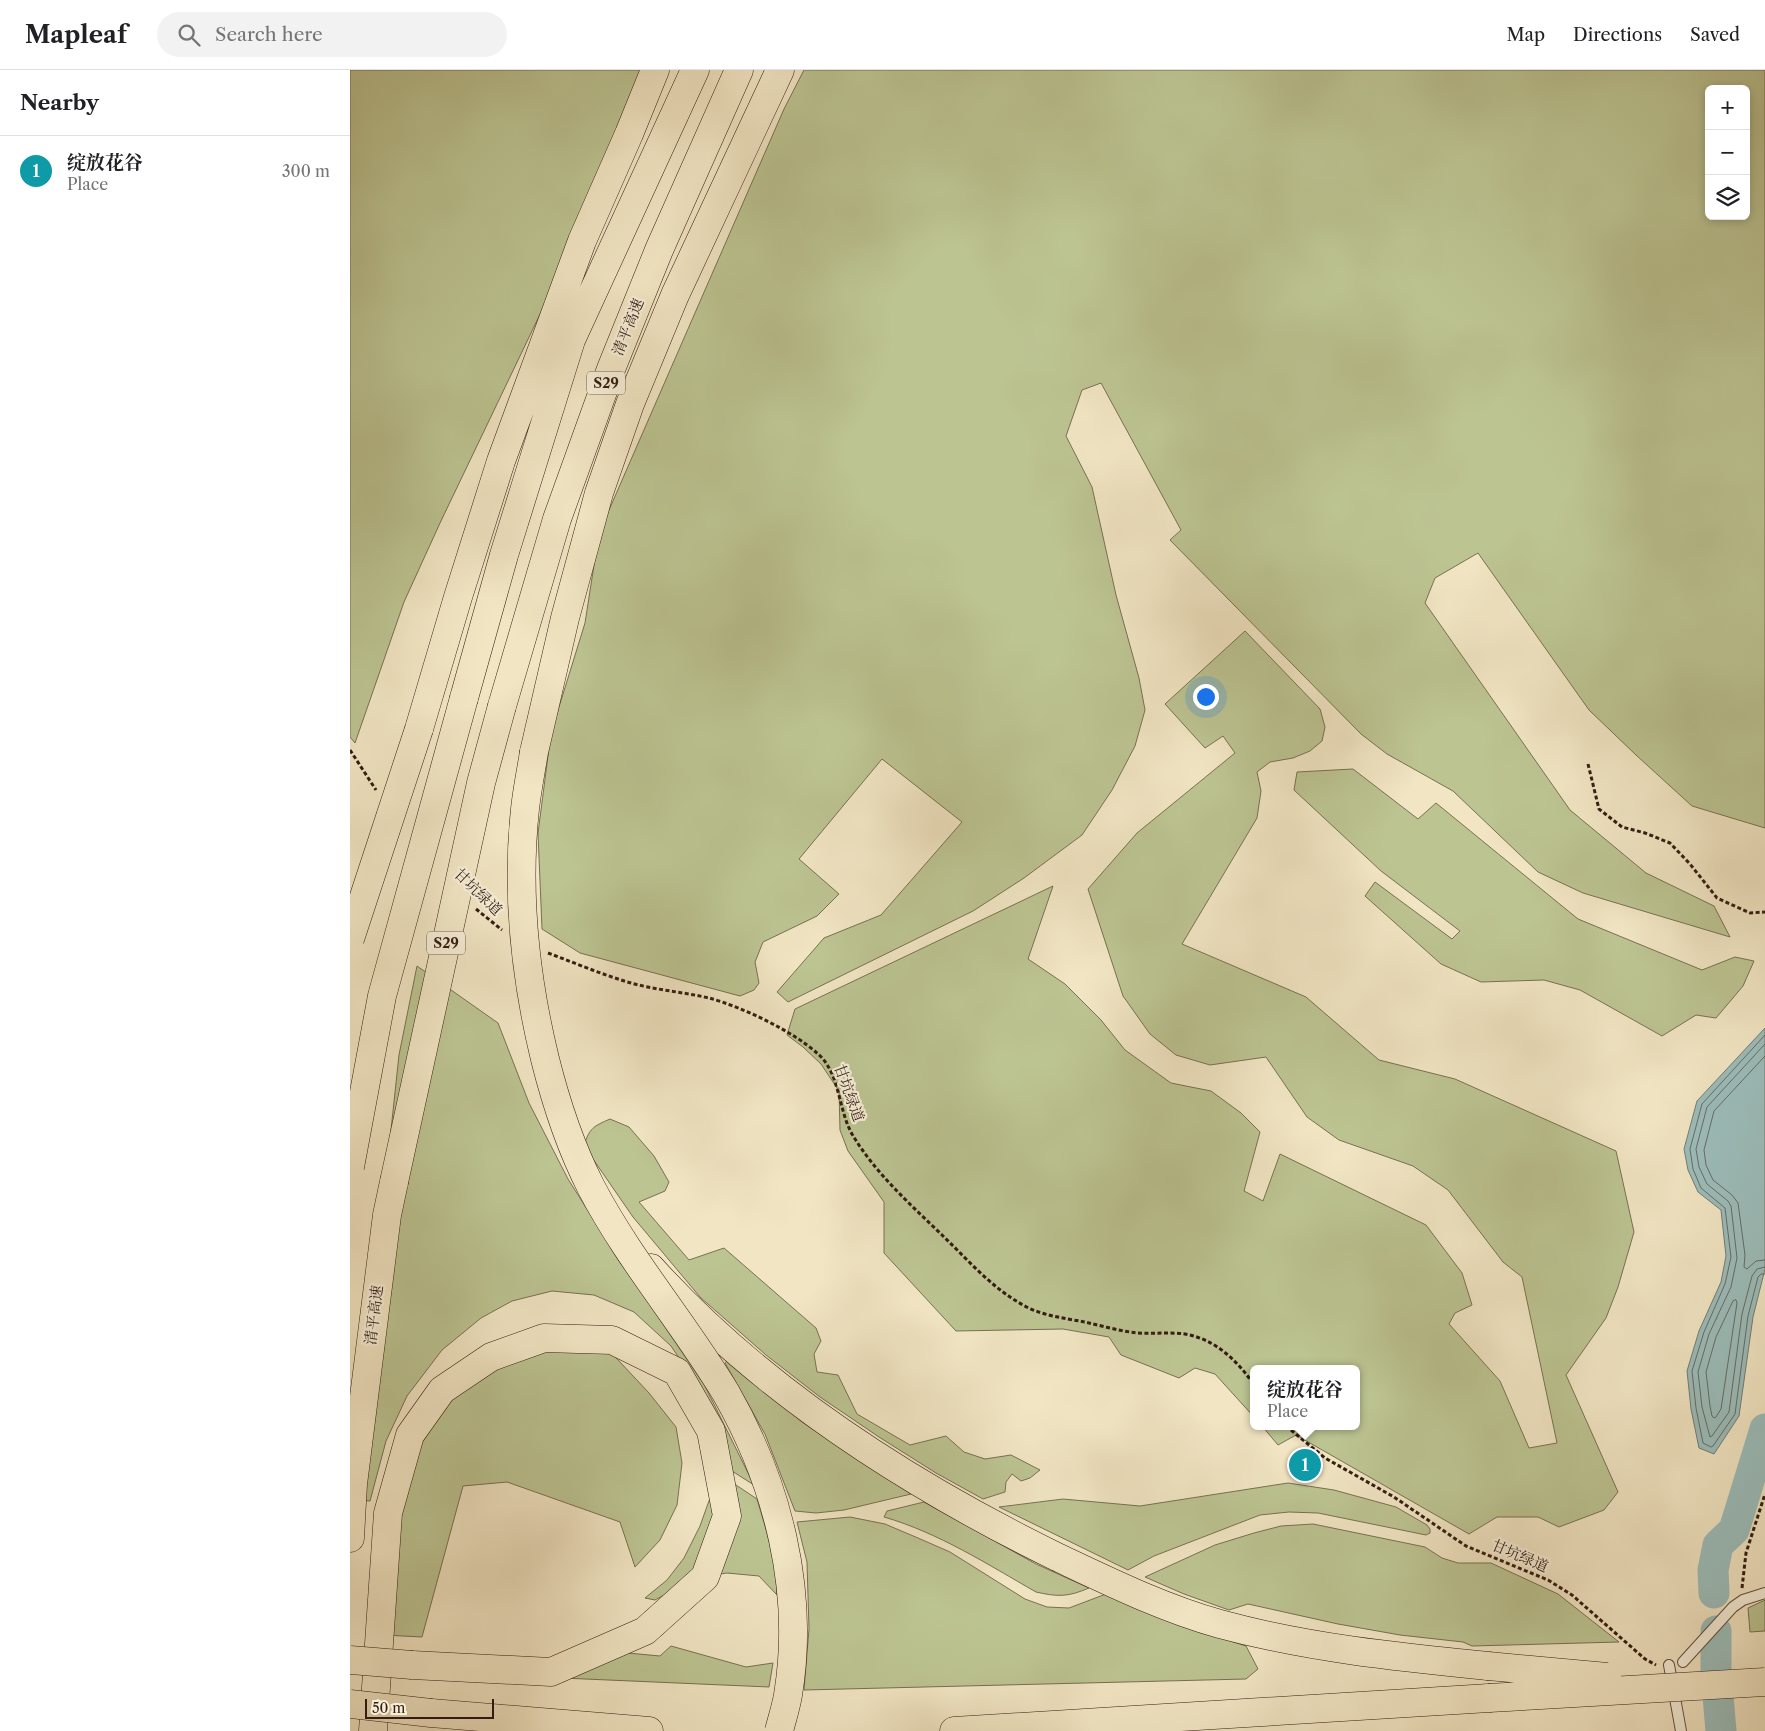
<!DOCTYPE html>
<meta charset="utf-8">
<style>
body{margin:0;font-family:"Libre Caslon Text","Noto Serif SC",serif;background:#f2f2f2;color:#202124}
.controls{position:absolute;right:15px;top:15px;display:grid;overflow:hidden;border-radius:8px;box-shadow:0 2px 8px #0003}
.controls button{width:45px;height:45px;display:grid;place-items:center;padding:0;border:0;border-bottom:1px solid #e0e0e0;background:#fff;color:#202124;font:25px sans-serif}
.scale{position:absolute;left:15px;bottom:12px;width:129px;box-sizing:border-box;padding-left:5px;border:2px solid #341c12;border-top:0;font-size:14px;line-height:18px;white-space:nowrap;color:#341c12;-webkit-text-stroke:4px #f6eed8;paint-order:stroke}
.you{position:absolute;left:855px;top:626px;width:18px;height:18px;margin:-12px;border:4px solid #fff;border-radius:50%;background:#1a73e8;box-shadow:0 0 0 8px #1a73e833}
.badge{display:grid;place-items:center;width:32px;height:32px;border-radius:50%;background:#8f2418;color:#fff;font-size:16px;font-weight:700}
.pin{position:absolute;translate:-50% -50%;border:2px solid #fff;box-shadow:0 1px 5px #0006}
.popup{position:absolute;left:900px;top:1295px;width:110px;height:65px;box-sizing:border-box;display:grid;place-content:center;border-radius:8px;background:#fff;filter:drop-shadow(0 1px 4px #0005);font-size:16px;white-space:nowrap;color:#757577}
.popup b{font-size:19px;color:#202124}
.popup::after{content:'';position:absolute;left:50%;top:100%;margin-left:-10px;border:10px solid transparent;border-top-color:#fff}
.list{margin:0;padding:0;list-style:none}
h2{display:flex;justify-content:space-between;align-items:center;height:65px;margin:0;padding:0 20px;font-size:21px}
h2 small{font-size:16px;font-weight:400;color:#757577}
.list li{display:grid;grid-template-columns:32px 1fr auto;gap:15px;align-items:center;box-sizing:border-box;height:70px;padding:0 20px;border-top:1px solid #e0e0e0}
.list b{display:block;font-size:19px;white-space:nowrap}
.list p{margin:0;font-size:16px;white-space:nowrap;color:#757577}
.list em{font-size:16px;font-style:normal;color:#757577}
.icon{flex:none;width:28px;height:28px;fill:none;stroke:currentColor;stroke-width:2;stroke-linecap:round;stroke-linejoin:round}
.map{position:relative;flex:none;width:1415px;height:1661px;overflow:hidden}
header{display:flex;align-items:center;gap:30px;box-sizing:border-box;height:70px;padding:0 25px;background:#fff;border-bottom:1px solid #e0e0e0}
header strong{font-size:24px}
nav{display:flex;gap:28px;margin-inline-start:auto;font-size:18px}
.search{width:350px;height:45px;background:#f2f2f2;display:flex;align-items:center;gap:12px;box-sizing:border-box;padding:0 18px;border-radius:28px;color:#757577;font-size:19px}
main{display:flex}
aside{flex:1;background:#fff}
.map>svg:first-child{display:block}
</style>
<header>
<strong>Mapleaf</strong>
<div class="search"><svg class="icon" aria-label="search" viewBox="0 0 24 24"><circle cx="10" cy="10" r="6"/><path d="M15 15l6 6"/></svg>Search here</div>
<nav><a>Map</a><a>Directions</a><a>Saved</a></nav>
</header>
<main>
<aside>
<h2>Nearby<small></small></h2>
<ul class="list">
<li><span class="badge" style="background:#0f9aa8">1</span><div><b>绽放花谷</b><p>Place</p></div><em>300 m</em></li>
</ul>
</aside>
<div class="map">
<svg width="1415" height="1661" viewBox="0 0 1415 1661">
<rect width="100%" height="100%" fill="#f1e5c3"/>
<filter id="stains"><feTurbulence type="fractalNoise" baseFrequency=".004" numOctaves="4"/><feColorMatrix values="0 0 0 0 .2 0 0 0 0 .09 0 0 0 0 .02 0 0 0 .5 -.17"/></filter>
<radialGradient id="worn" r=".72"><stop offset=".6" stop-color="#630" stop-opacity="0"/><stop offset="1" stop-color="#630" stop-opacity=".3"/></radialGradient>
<path fill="#bcc492" stroke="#787052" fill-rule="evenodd" d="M0,0H307L90,453L54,532L5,673L0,667Z
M454,0H1415V758L1342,736L1286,685L1239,640L1128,483L1085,508L1075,533L1220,740L1296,803L1364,836L1380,867L1233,823L1188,802L1103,721L1037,684L1011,664L820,470L831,460L751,313L732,320L716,366L742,417L766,525L789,608L795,640L785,676L762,720L732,765L674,808L623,841L438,932L427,922L474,868L531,845L612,752L532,689L449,789L489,824L467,846L413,872L405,892L409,913L404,920L390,926L230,883L192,859L188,763L201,663L235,553L249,463L434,39ZM1359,19H1396V146H1359Z
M895,561L970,639L975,657L972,671L960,681L943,688L920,692L907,702L911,721L907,748L832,874L956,927L1029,990L1105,1009L1266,1081L1284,1162L1268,1217L1256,1248L1216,1305L1268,1422L1254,1440L1209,1457L1188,1447H1147L1119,1464L946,1365L928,1375L912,1356H1006V1299H904V1347L865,1304L845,1298L829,1308L771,1285L759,1267L713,1259L606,1261L534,1183V1132L498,1081L490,1060L489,1021L471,994L453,977L437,965L445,939L703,816L678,889L715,914L751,950L775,980L821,1013L861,1021L891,1043L910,1062L894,1121L913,1131L930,1084L1076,1155L1112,1203L1122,1235L1105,1243L1099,1254L1150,1311L1179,1378L1207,1373L1172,1207L1153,1192L1098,1120L1063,1096L989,1070L957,1047L916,987L860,995L826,985L800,964L773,926L738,819L787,763L885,683L873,666L855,678L815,634Z
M1003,699L1068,749L1086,733L1228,849L1352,900L1385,887L1404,891L1393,916L1366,948L1346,945L1312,966L1230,920L1194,910L1131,912L1091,894L1015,826L1025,812L1102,869L1110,861L1031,801L944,720L947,702Z
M67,896L148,953L179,1033L218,1109L262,1179L355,1316L404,1415L363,1389L345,1312L321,1276L284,1242L244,1225L202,1221L162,1231L131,1248L92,1280L57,1326L36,1371L20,1431L9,1430L38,1088L49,985Z
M260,1049L279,1057L304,1086L319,1112L315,1121L289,1132L339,1190L374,1178L466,1258L471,1271L464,1284L467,1302L488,1305L507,1344L560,1375L596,1366L614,1382L635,1389L661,1385L690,1400L680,1408L671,1411L662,1404L656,1412L655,1422L633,1429L586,1403L529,1367L470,1327L416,1285L350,1227L283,1147L234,1076C239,1058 244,1056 260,1049Z
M241,1261L299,1323L326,1357L332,1393L327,1435L310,1470L285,1497L270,1452L157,1412L113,1416L72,1567L33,1565L44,1447L62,1391L93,1334L131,1288Z
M378,1290L452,1352L561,1424L494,1440L466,1443L445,1441L415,1364L375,1293Z
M362,1399L407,1429C416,1460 427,1493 427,1525L409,1506L377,1503L345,1508L305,1530L295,1528L317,1510L334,1488L350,1456L360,1428Z
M938,1413L984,1420L1046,1437L1077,1455L1080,1459V1463L1076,1465L968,1443L939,1442L910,1445L804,1486L778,1500L649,1437L713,1429L790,1436Z
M574,1432L686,1494L739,1518C718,1527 708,1527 686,1522C637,1494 589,1463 534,1447L537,1441Z
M500,1447L535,1454L568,1468L600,1482L675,1529L697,1537L719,1538L756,1524L830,1555L896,1576L908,1599L896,1609L454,1620L459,1559L457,1492L447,1452Z
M963,1454L1075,1477L1092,1488L1108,1493H1141L1208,1524L1269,1572L1122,1576L1113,1572L1050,1565L988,1554L898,1534L879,1540L834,1524L795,1507L865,1475L904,1463L931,1456Z
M1415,1530V1561L1400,1562L1398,1538Z
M321,1576L396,1597L423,1593L419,1617L212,1608L267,1582L310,1586Z"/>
<path fill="#9cbdba" stroke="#727d77" d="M1415,958V1199L1403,1247L1389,1346L1364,1384L1349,1378L1341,1339L1337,1301L1349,1261L1371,1212L1376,1186L1371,1140L1348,1122L1338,1100L1334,1079L1347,1031Z"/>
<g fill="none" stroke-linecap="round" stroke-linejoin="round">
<path stroke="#686c66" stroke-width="1" d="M1415,965L1352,1034L1340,1079L1343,1099L1351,1118L1375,1138L1381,1187L1375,1214L1354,1262L1342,1301L1346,1338L1353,1373L1361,1377L1363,1376L1385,1344L1398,1246L1408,1207L1411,1204H1415
M1415,974L1357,1037L1346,1079L1349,1097L1357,1114L1378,1131L1381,1136L1387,1188L1381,1217L1359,1264L1348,1302L1352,1337L1360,1367L1362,1366L1379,1342L1392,1244L1402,1206L1407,1199L1415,1197
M1415,986L1364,1041L1354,1080L1356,1095L1363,1110L1382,1125L1388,1133L1395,1185L1394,1197L1397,1199L1406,1191L1415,1190
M1386,1230L1387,1233L1371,1339L1366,1347L1364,1348L1362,1346L1360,1336L1356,1302L1366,1267L1383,1231Z"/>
<path stroke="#9cbdba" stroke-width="31" d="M1364,1523L1363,1500L1368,1475L1384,1460L1415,1359
M1366,1561V1603
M1368,1626L1371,1661"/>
<defs>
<path id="service" d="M1333,1592L1383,1537L1393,1530L1415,1523
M1319,1595L1331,1661"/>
<path id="motorway" d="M114,628L154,485L221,270L345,0
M152,636L207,449L261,299L309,180L389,0
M69,659L108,527L151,391L232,171L279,64L305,0
M184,682L215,548L249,423L280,334L325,225L430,0
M301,1198C411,1320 560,1415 707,1487C760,1512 813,1538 870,1554C958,1578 1048,1587 1138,1596
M0,1468L3,1414L37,1145L44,1112
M81,1643L299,1661
M23,1661L38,1443L60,1365L92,1320L141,1287L194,1268L262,1270L327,1302L361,1361L377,1446L355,1507L295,1561L201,1602L62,1595
M604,1661L1139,1628"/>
</defs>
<use href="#service" stroke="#634e3e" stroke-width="12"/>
<use href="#motorway" stroke="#341c12" stroke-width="29"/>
<path stroke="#341c12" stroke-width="3" stroke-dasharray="4 2.5" stroke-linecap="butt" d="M0,680L26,720
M1238,694L1249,739L1272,757L1295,763L1320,773L1340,794L1367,828L1400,843L1415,842
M126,839L152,860
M198,883C225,893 253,905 281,913C306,920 333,922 359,928C392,937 443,961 468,984C490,1003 488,1039 502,1064C525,1103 560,1134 592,1165C616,1188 639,1215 668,1232C687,1245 713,1248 735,1252C752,1256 770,1261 787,1263C803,1264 820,1262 835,1264C865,1269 888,1291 904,1315
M936,1356L975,1388L1044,1427L1116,1476L1198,1510L1222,1525L1295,1589L1306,1595
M1392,1518L1396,1483L1415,1424"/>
<use href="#service" stroke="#f6eed8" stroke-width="10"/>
<use href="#motorway" stroke="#f1e5c3" stroke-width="28"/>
<defs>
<path id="motorway-bridge" d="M184,682C181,701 177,720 175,739C166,823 175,907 195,989C206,1033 220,1076 241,1117C279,1190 334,1253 376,1323C428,1414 455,1521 438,1625C436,1637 432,1649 429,1661
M0,869L69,659
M0,1097L32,926L114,628
M44,1112L131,713L152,636
M0,1590L62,1595
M1138,1596L1257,1607
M1139,1628L1415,1612
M0,1634L81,1643"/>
</defs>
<use href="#motorway-bridge" stroke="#341c12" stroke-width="29" stroke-linecap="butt"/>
<use href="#motorway-bridge" stroke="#f1e5c3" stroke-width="28"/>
</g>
<g text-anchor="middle" stroke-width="4.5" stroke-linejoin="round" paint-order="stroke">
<g fill="#f6eed8" stroke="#6e5b4d" stroke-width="1">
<rect x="237" y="301.5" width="38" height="23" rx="4"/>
<rect x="77" y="861.5" width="38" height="23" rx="4"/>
</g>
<g font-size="14" font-weight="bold" fill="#341c12">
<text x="256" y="318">S29</text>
<text x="96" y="878">S29</text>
</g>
<g font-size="15" fill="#341c12" stroke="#f6eed8">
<text transform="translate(278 257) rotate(-68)" y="5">清平高速</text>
<text transform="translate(128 822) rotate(44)" y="5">甘坑绿道</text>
<text transform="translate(499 1023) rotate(70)" y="5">甘坑绿道</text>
<text transform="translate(24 1245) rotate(-83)" y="5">清平高速</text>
<text transform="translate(1170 1486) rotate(23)" y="5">甘坑绿道</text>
</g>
</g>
<rect width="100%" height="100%" filter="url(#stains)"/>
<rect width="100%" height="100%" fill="url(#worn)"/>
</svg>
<div class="controls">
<button>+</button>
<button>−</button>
<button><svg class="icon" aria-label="layers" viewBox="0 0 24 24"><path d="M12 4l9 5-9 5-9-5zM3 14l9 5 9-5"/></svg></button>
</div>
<div class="scale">50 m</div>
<div class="you"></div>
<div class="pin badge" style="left:955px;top:1395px;background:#0f9aa8">1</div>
<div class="popup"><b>绽放花谷</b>Place</div>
</div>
</main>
